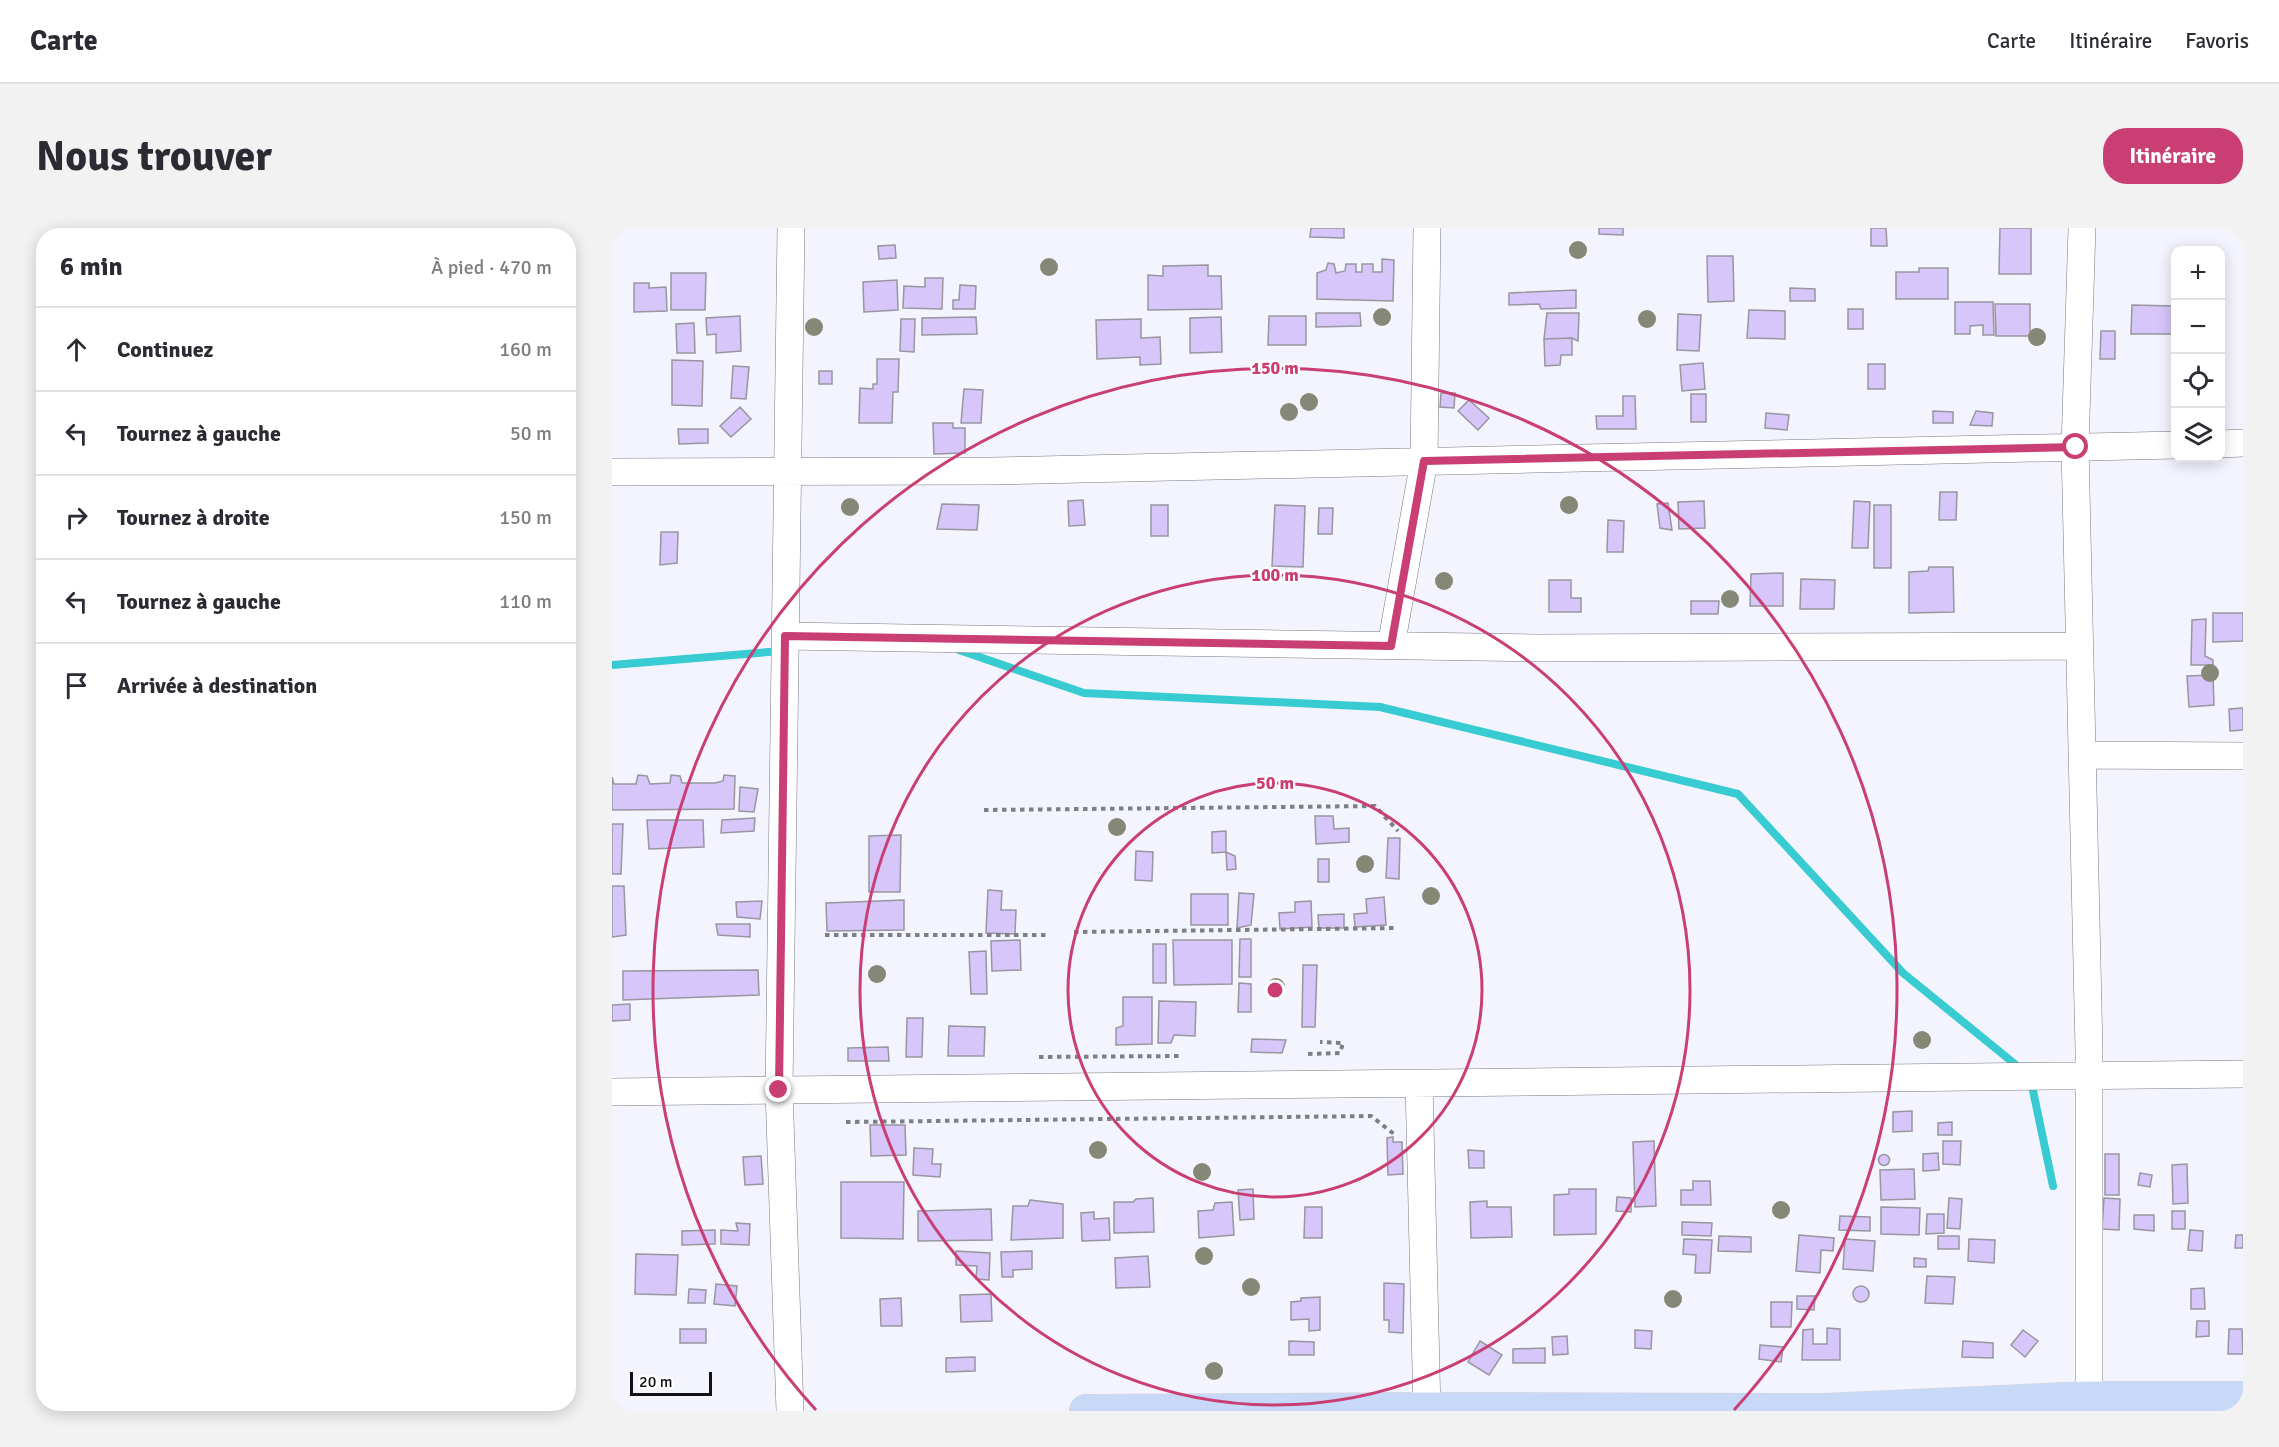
<!DOCTYPE html>
<html lang="fr">
<meta charset="utf-8">
<style>
body{margin:0;font-family:Signika,sans-serif;background:#f2f2f3;color:#2b2b33}
.controls{position:absolute;right:18px;top:18px;display:grid;overflow:hidden;border-radius:12px;box-shadow:0 3px 15px #0003}
.controls button{width:54px;height:54px;display:grid;place-items:center;padding:0;border:0;border-bottom:2px solid #e1e1e2;background:#fff;color:#2b2b33;font:30px sans-serif}
.scale{position:absolute;left:18px;bottom:15px;width:82px;box-sizing:border-box;padding-left:6px;border:3px solid #121216;border-top:0;font-size:16px;line-height:21px;white-space:nowrap;color:#121216;-webkit-text-stroke:4px #fff;paint-order:stroke}
.stop{position:absolute;width:18px;height:18px;margin:-14px;border:4px solid #c93e73;border-radius:50%;background:#fff}
.stop.end{background:#c93e73;border-color:#fff;box-shadow:0 2px 6px #0008}
.list{margin:0;padding:0;list-style:none}
h2{display:flex;justify-content:space-between;align-items:center;height:78px;margin:0;padding:0 24px;font-size:26px}
h2 small{font-size:20px;font-weight:400;color:#7c7c81}
.list li{display:grid;grid-template-columns:39px 1fr auto;gap:18px;align-items:center;box-sizing:border-box;height:84px;padding:0 24px;border-top:2px solid #e1e1e2}
.list b{display:block;font-size:22px;white-space:nowrap}
.list em{font-size:20px;font-style:normal;color:#7c7c81}
.icon{flex:none;width:33px;height:33px;fill:none;stroke:currentColor;stroke-width:2;stroke-linecap:round;stroke-linejoin:round}
.map{position:relative;flex:none;width:1631px;height:1183px;overflow:hidden;border-radius:24px}
header{display:flex;align-items:center;gap:36px;box-sizing:border-box;height:84px;padding:0 30px;background:#fff;border-bottom:2px solid #e1e1e2}
header strong{font-size:28px}
nav{display:flex;gap:33px;margin-inline-start:auto;font-size:21px}
.intro{display:flex;align-items:center;justify-content:space-between;box-sizing:border-box;height:144px;padding:0 36px}
h1{margin:0;font-size:42px}
.button{padding:15px 27px;border-radius:24px;background:#c93e73;color:#fff;font-size:21px;font-weight:700}
main{display:flex;gap:36px;padding:0 36px}
aside{flex:1;background:#fff;border-radius:24px;box-shadow:0 3px 15px #0003}
.map>svg:first-child{display:block}
</style>
<header>
<strong>Carte</strong>
<nav><a>Carte</a><a>Itinéraire</a><a>Favoris</a></nav>
</header>
<div class="intro"><h1>Nous trouver</h1><a class="button">Itinéraire</a></div>
<main>
<aside>
<h2>6 min<small>À pied · 470 m</small></h2>
<ul class="list">
<li><svg class="icon" aria-label="ahead" viewBox="0 0 24 24"><path d="M12 20V5M6 11l6-6 6 6"/></svg><div><b>Continuez</b></div><em>160 m</em></li>
<li><svg class="icon" aria-label="left" viewBox="0 0 24 24"><path d="M17 20v-9H6M10 6l-5 5 5 5"/></svg><div><b>Tournez à gauche</b></div><em>50 m</em></li>
<li><svg class="icon" aria-label="right" viewBox="0 0 24 24"><path d="M7 20v-9h11M14 6l5 5-5 5"/></svg><div><b>Tournez à droite</b></div><em>150 m</em></li>
<li><svg class="icon" aria-label="left" viewBox="0 0 24 24"><path d="M17 20v-9H6M10 6l-5 5 5 5"/></svg><div><b>Tournez à gauche</b></div><em>110 m</em></li>
<li><svg class="icon" aria-label="arrive" viewBox="0 0 24 24"><path d="M6 21V4h12l-3 4 3 4H6"/></svg><div><b>Arrivée à destination</b></div></li>
</ul>
</aside>
<div class="map">
<svg width="1631" height="1183" viewBox="0 0 1631 1183">
<rect width="100%" height="100%" fill="#f3f4fe"/>
<g fill="none" stroke-linecap="round" stroke-linejoin="round">
<path stroke="#38cbd1" stroke-width="8" d="M347,422L472,465L768,479L1126,566L1291,745L1409,841
M0,437L169,423
M1419,853L1441,958"/>
</g>
<path fill="#d7c6f9" stroke="#98969e" stroke-width="1.5" d="M699,0H732V10L698,9Z
M987,0H1011V7L987,6Z
M1259,0H1274L1275,18H1259Z
M1388,0H1419V46H1387Z
M283,17L284,30L267,31L266,18Z
M1095,28H1121L1122,73L1096,74Z
M770,31L782,32L781,73L705,71V45L714,42L716,35L722,36L724,45L733,43L734,36H744V44H750V36H761V44H770Z
M596,37V48H609L610,81L536,82V47L551,48V38Z
M1307,40H1336V71H1284V44H1307Z
M59,45H94L93,82H59Z
M313,50H331L330,81L291,80L292,58L313,59Z
M285,52L286,82L252,84L251,54Z
M22,55H37V60L54,59L55,83L22,84Z
M348,57L364,58L363,81H341V72H347Z
M1178,60L1203,61V73H1178Z
M964,62V80L929,81L927,76L897,77V65Z
M1343,74H1381L1382,107H1371V97L1358,98V106H1343Z
M1383,76H1418V108H1384Z
M1520,77L1562,78L1561,106H1519Z
M1236,81H1251V101H1236Z
M1137,82L1173,83V111L1135,110Z
M704,85H748L749,98L704,99Z
M935,85H967L966,113L960,110L932,111Z
M1066,86L1089,87L1087,123L1065,122Z
M128,88L129,123L104,125V106L95,107L94,90Z
M657,88H694V117H656Z
M364,89L365,106L310,107V90Z
M609,89L610,124L578,125V90Z
M289,91H303L302,124L288,123Z
M529,91V110L548,109L549,136L528,137V129L485,131L484,92Z
M82,95L83,125H65L64,96Z
M1489,103H1503V131H1488Z
M960,110V127H949L948,137L933,138L932,111Z
M265,131H287L286,164H281L280,195H247L248,160L261,161V156H265Z
M60,132L91,133L90,178L60,177Z
M1091,135L1093,161L1070,163L1068,137Z
M1256,136H1273V161H1256Z
M121,138L137,139L134,171L119,170Z
M207,143H220V156H207Z
M352,161L371,162L369,195H349Z
M829,165H843L842,180L828,179Z
M1079,166H1094V194H1079Z
M1011,168H1023L1024,201H985L984,188H1011Z
M857,172L877,190L866,202L846,183Z
M128,179L139,191L119,209L108,198Z
M1321,183L1341,184V195H1321Z
M1364,183L1381,185L1380,198L1358,197Z
M1154,185L1177,187L1175,202L1153,200Z
M321,195H341V200H353V225L322,226Z
M66,201H96V215L67,216Z
M1328,264H1345L1344,292H1327Z
M471,272L473,297L457,298L456,273Z
M1092,273L1093,300L1067,301L1066,274Z
M1242,273L1258,274L1256,320H1240Z
M1056,275L1060,302L1048,300L1045,276Z
M330,276L367,277L365,302L325,301Z
M539,277H556V308H539Z
M663,277L693,278L691,339L660,338Z
M1262,277H1279V340H1262Z
M707,280H721L720,306H706Z
M996,292L1012,293L1011,324H995Z
M49,304H66L65,335L48,337Z
M1317,339H1341L1342,384L1297,385V344L1316,343Z
M1171,345V378H1138L1139,346Z
M1189,351L1223,352L1222,381H1188Z
M937,352H959V370H969V384H937Z
M1079,373H1107L1106,386H1079Z
M1601,385H1631V413L1601,414Z
M1594,391L1593,428L1601,432V437H1579L1580,392Z
M1601,447L1602,477L1577,479L1575,448Z
M1631,480V502L1618,503L1617,481Z
M26,547L35,548L38,556L58,555L59,547L68,548L70,555H103L111,553L112,547L123,548L122,581L0,582V549L2,556H24Z
M128,559L146,561L142,584L127,583Z
M703,588H721L722,601L737,600V614L704,616Z
M143,590L142,603L109,605L110,592Z
M35,592H91L92,619L37,621Z
M0,596H11L9,646H0Z
M614,603V624L600,625V604Z
M289,607L288,664H257V608Z
M776,610H788L787,651L774,650Z
M524,623L541,624L540,653L523,652Z
M614,624L623,628L624,641L615,642Z
M706,631H717V654H706Z
M0,658H12L14,707L0,709Z
M376,662L390,663L389,682H404L403,706L374,705Z
M627,665L642,666L639,697L625,700Z
M579,666H616V697H579Z
M772,669L774,697L743,699L742,686L755,685L754,671Z
M292,672V702L215,703L214,675Z
M150,673L148,691L125,689L124,674Z
M699,673L700,699L668,701L667,685L683,684V674Z
M732,686V700H707L706,687Z
M104,696H138V709L106,707Z
M628,711H639V749H627Z
M408,712L409,742L380,743L379,713Z
M561,712H620V756L562,757Z
M541,716H554V755H541Z
M374,723L375,766H359L357,724Z
M691,737H705L703,799H690Z
M146,742L147,767L11,772V743Z
M627,755L639,756V784H626Z
M511,769H540V816L504,817V800L511,798Z
M547,773L584,774L583,808L562,807L559,815H546Z
M18,776V792L0,793V777Z
M295,790H311L310,829H294Z
M337,798L373,799L372,828H336Z
M640,811L674,812L670,825L639,824Z
M276,819L277,833H236V820Z
M1300,883V903L1281,904V884Z
M1340,894V907H1326V895Z
M258,897H293L294,927L259,928Z
M781,909V914H790L791,946L776,947L775,910Z
M1042,913L1044,978L1023,979L1021,914Z
M1331,913H1349L1348,937L1331,936Z
M302,920L321,921L320,936H329L328,949L301,947Z
M856,922L872,923V940H857Z
M1326,925L1327,942L1311,943V926Z
M1493,926H1507V967H1493Z
M1266.5 932a5.5 5.5 0 1 1 11 0a5.5 5.5 0 1 1-11 0Z
M149,928L151,956L133,957L131,929Z
M1575,936L1576,975L1561,976L1560,937Z
M1302,941L1303,971L1269,972L1268,942Z
M1528,945L1540,947L1538,959L1526,957Z
M1081,953H1098L1099,977H1069V962H1081Z
M229,954H292L291,1011L229,1010Z
M641,961L642,991L628,992L626,962Z
M957,961H984V1006L942,1007V967L957,966Z
M1005,969L1019,970V984L1004,983Z
M541,970L542,1004L502,1005V974H521L524,971Z
M1337,970L1350,971L1348,1001L1335,1000Z
M1492,970L1508,971L1507,1002L1490,1001Z
M418,972L451,976V1010L399,1012L401,978H416Z
M875,973V979H899L900,1009L859,1010L858,974Z
M620,974L622,1007L587,1010L586,983L601,982L603,975Z
M693,979H710V1010H692Z
M1269,979L1308,980L1307,1007L1269,1006Z
M379,981L380,1012L306,1013V983Z
M1560,983H1573V1001H1560Z
M482,984V991L497,990L498,1012L470,1013L469,985Z
M1315,986H1332V1005L1314,1006Z
M1522,987H1542V1003L1522,1001Z
M1228,988L1258,989V1003L1227,1002Z
M1070,994L1100,995L1099,1008L1070,1007Z
M124,995L138,996L137,1017L109,1016V1002L126,1003Z
M103,1002V1016L70,1017V1003Z
M1578,1002L1591,1003L1590,1023L1576,1022Z
M1187,1007L1222,1010L1221,1023L1209,1022L1208,1045L1184,1043Z
M1624,1007H1631V1020H1623Z
M1107,1008L1139,1009V1024L1106,1023Z
M1326,1008H1347V1021H1326Z
M1072,1011L1100,1012L1098,1045H1083L1084,1027L1071,1026Z
M1233,1011L1263,1013L1261,1043L1231,1041Z
M1357,1011L1383,1012L1382,1035L1356,1033Z
M344,1023L378,1025L377,1052L364,1051L365,1038L344,1037Z
M420,1023V1041L401,1042V1049H390L389,1024Z
M24,1026L66,1027L64,1067L23,1066Z
M536,1028L538,1059L504,1060L503,1030Z
M1302,1030L1314,1031V1039H1302Z
M1315,1048L1343,1049L1341,1076L1313,1075Z
M772,1055L792,1056L791,1105L777,1104V1092H772Z
M104,1056L125,1058L123,1078L102,1076Z
M1241 1066a8 8 0 1 1 16 0a8 8 0 1 1-16 0Z
M1592,1060L1593,1081H1579V1061Z
M77,1061L94,1062L93,1075H76Z
M379,1066L380,1093L349,1094L348,1067Z
M1185,1068H1203L1202,1082L1185,1081Z
M708,1069V1102L697,1103V1091L679,1092V1074L689,1073V1070Z
M289,1070L290,1098H269L268,1071Z
M1159,1074H1180L1179,1099H1159Z
M1585,1093H1597V1108L1584,1109Z
M1215,1100L1228,1101V1132H1190L1191,1102L1201,1101V1116H1215Z
M68,1101H94V1115H68Z
M1617,1101H1630L1631,1126H1616Z
M1023,1102L1040,1103L1039,1121L1023,1120Z
M1411,1102L1426,1113L1413,1129L1399,1117Z
M955,1108L956,1126L941,1127L940,1109Z
M677,1113L702,1114V1127H677Z
M868,1113L890,1127L877,1147L856,1134Z
M1351,1113L1381,1115V1130L1350,1129Z
M1148,1117L1171,1119L1169,1134L1147,1131Z
M933,1120V1135H901V1121Z
M363,1129V1143L334,1144V1130Z"/>
<g fill="none" stroke-linecap="round" stroke-linejoin="round">
<defs>
<path id="minor" d="M1470,0L1463,219L1477,822V1183
M1608,216L1631,215
M0,244L379,243L1564,217
M173,408L925,420L1468,418
M779,418L812,233L815,0
M1470,527L1631,528
M807,855L815,1183
M0,864L1631,846
M178,1183L167,862L179,0"/>
<path id="primary" d="M474,1183L815,1181L1213,1182L1476,1170H1631"/>
</defs>
<use href="#minor" stroke="#797a82" stroke-width="28"/>
<use href="#primary" stroke="#d4d4d5" stroke-width="34"/>
<path stroke="#7e7e85" stroke-width="4" stroke-dasharray="4.5 4.5" stroke-linecap="butt" d="M372,582L763,578L786,603
M462,704L785,700
M213,707H434
M696,826L728,825L731,815L708,814
M427,829L567,828
M234,894L759,888L782,906"/>
<use href="#minor" stroke="#fff" stroke-width="27"/>
<use href="#primary" stroke="#c8d9f8" stroke-width="33"/>
</g>
<g fill="#858876">
<circle cx="966" cy="22" r="9"/>
<circle cx="437" cy="39" r="9"/>
<circle cx="770" cy="89" r="9"/>
<circle cx="1035" cy="91" r="9"/>
<circle cx="202" cy="99" r="9"/>
<circle cx="1425" cy="109" r="9"/>
<circle cx="697" cy="174" r="9"/>
<circle cx="677" cy="184" r="9"/>
<circle cx="957" cy="277" r="9"/>
<circle cx="238" cy="279" r="9"/>
<circle cx="832" cy="353" r="9"/>
<circle cx="1118" cy="371" r="9"/>
<circle cx="1598" cy="445" r="9"/>
<circle cx="505" cy="599" r="9"/>
<circle cx="753" cy="636" r="9"/>
<circle cx="819" cy="668" r="9"/>
<circle cx="265" cy="746" r="9"/>
<circle cx="664" cy="759" r="9"/>
<circle cx="1310" cy="812" r="9"/>
<circle cx="486" cy="922" r="9"/>
<circle cx="590" cy="944" r="9"/>
<circle cx="1169" cy="982" r="9"/>
<circle cx="592" cy="1028" r="9"/>
<circle cx="639" cy="1059" r="9"/>
<circle cx="1061" cy="1071" r="9"/>
<circle cx="602" cy="1143" r="9"/>
</g>
<g fill="none" stroke-linecap="round" stroke-linejoin="round">
<path stroke="#c93e73" stroke-width="8" d="M167,862L173,408L779,418L812,233L1464,219"/>
</g>
<g fill="none" stroke="#c93e73" stroke-width="3">
<circle cx="663" cy="762" r="207"/>
<circle cx="663" cy="762" r="415"/>
<path d="M204 1182A622 622 0 1 1 1122 1182"/>
</g>
<circle cx="663" cy="762" r="9" fill="#c93e73" stroke="#fff" stroke-width="3"/>
<g font-size="18" text-anchor="middle" font-weight="bold" fill="#c93e73" stroke="#fff" stroke-width="4.5" stroke-linejoin="round" paint-order="stroke">
<text x="663" y="146">150 m</text>
<text x="663" y="353">100 m</text>
<text x="663" y="561">50 m</text>
</g>
</svg>
<div class="controls">
<button>+</button>
<button>−</button>
<button><svg class="icon" aria-label="locate" viewBox="0 0 24 24"><circle cx="12" cy="12" r="6"/><path d="M12 2v4M12 18v4M2 12h4M18 12h4"/></svg></button>
<button><svg class="icon" aria-label="layers" viewBox="0 0 24 24"><path d="M12 4l9 5-9 5-9-5zM3 14l9 5 9-5"/></svg></button>
</div>
<div class="scale">20 m</div>
<div class="stop" style="left:1464px;top:219px"></div>
<div class="stop end" style="left:167px;top:862px"></div>
</div>
</main>
